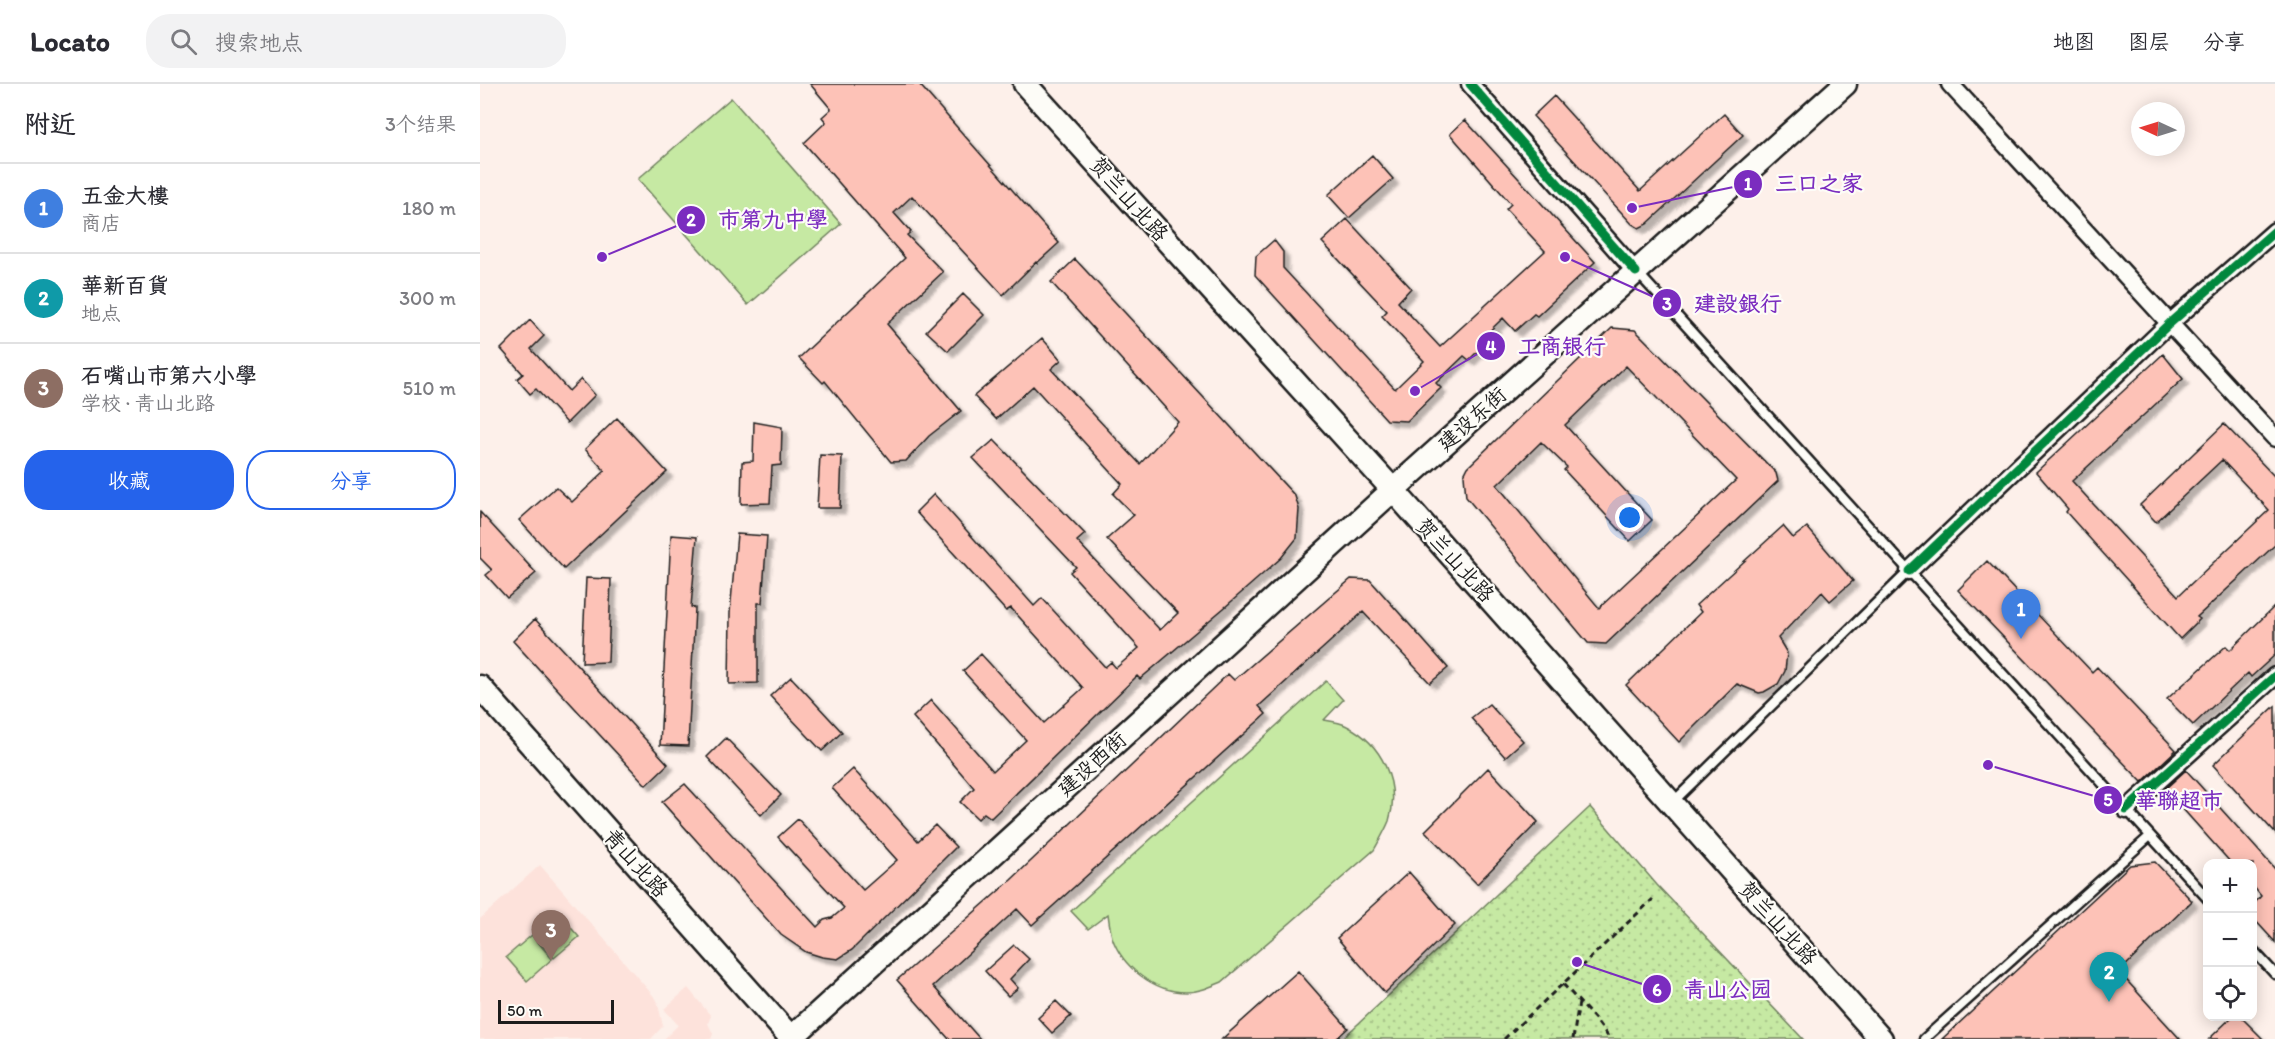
<!DOCTYPE html>
<html lang="zh">
<meta charset="utf-8">
<style>
body{margin:0;font-family:Itim,"LXGW WenKai TC",sans-serif;background:#f2f2f3;color:#2b2b33}
.controls{position:absolute;right:18px;bottom:18px;display:grid;overflow:hidden;border-radius:12px;box-shadow:0 3px 15px #0003}
.controls button{width:54px;height:54px;display:grid;place-items:center;padding:0;border:0;border-bottom:2px solid #e1e1e2;background:#fff;color:#2b2b33;font:30px sans-serif}
.compass{position:absolute;left:1651px;top:18px;width:54px;height:54px;border-radius:50%;background:#fff;box-shadow:0 3px 15px #0003;rotate:274deg}
.scale{position:absolute;left:18px;bottom:15px;width:116px;box-sizing:border-box;padding-left:6px;border:3px solid #1c1c1c;border-top:0;font-size:16px;line-height:21px;white-space:nowrap;color:#1c1c1c;-webkit-text-stroke:4px #fdfcf7;paint-order:stroke}
.you{position:absolute;left:1150px;top:434px;width:21px;height:21px;margin:-15px;border:4px solid #fff;border-radius:50%;background:#1a73e8;box-shadow:0 0 0 9px #1a73e833}
.badge{display:grid;place-items:center;width:39px;height:39px;border-radius:50%;background:#2563eb;color:#fff;font-size:20px;font-weight:700}
.pin{position:absolute;translate:-50% -50px;filter:drop-shadow(0 2px 3px #0008)}
.pin::after{content:'';position:absolute;top:32px;width:21px;height:18px;background:inherit;clip-path:polygon(0 0,100% 0,50% 100%)}
.list{margin:0;padding:0;list-style:none}
h2{display:flex;justify-content:space-between;align-items:center;height:78px;margin:0;padding:0 24px;font-size:26px}
h2 small{font-size:20px;font-weight:400;color:#7c7c81}
.list li{display:grid;grid-template-columns:39px 1fr auto;gap:18px;align-items:center;box-sizing:border-box;height:90px;padding:0 24px;border-top:2px solid #e1e1e2}
.list b{display:block;font-size:22px;white-space:nowrap}
.list p{margin:0;font-size:20px;white-space:nowrap;color:#7c7c81}
.list em{font-size:20px;font-style:normal;color:#7c7c81}
.actions{display:flex;gap:12px;padding:18px 24px}
.actions a{flex:1;padding:14px 0;border:2px solid #2563eb;border-radius:24px;text-align:center;font-size:21px;color:#2563eb}
.actions .main{background:#2563eb;color:#fff}
.icon{flex:none;width:33px;height:33px;fill:none;stroke:currentColor;stroke-width:2;stroke-linecap:round;stroke-linejoin:round}
.map{position:relative;flex:none;width:1795px;height:955px;overflow:hidden}
header{display:flex;align-items:center;gap:36px;box-sizing:border-box;height:84px;padding:0 30px;background:#fff;border-bottom:2px solid #e1e1e2}
header strong{font-size:28px}
nav{display:flex;gap:33px;margin-inline-start:auto;font-size:21px}
.search{width:420px;height:54px;background:#f2f2f3;display:flex;align-items:center;gap:15px;box-sizing:border-box;padding:0 21px;border-radius:24px;color:#7c7c81;font-size:22px}
main{display:flex}
aside{flex:1;background:#fff}
.map>svg:first-child{display:block}
</style>
<header>
<strong>Locato</strong>
<div class="search"><svg class="icon" aria-label="search" viewBox="0 0 24 24"><circle cx="10" cy="10" r="6"/><path d="M15 15l6 6"/></svg>搜索地点</div>
<nav><a>地图</a><a>图层</a><a>分享</a></nav>
</header>
<main>
<aside>
<h2>附近<small>3个结果</small></h2>
<ul class="list">
<li><span class="badge" style="background:#3f7fe0">1</span><div><b>五金大樓</b><p>商店</p></div><em>180 m</em></li>
<li><span class="badge" style="background:#0f9aa8">2</span><div><b>華新百貨</b><p>地点</p></div><em>300 m</em></li>
<li><span class="badge" style="background:#8d6e63">3</span><div><b>石嘴山市第六小學</b><p>学校 · 青山北路</p></div><em>510 m</em></li>
</ul>
<div class="actions"><a class="main">收藏</a><a>分享</a></div>
</aside>
<div class="map">
<svg width="1795" height="955" viewBox="0 0 1795 955">
<defs>
<pattern id="park-dots" width="8" height="8" patternUnits="userSpaceOnUse" patternTransform="scale(1.5)"><rect width="8" height="8" fill="#c6e9a3"/><path d="M2 2h.1M6 6h.1" fill="none" stroke="#aac78c" stroke-width="1.8" stroke-linecap="round"/></pattern>
<filter id="shadow"><feDropShadow dx="5.5" dy="5.5" stdDeviation="1.5" flood-color="#0004"/></filter>
</defs>
<rect width="100%" height="100%" fill="#fdf0ea"/>
<filter id="ink" filterUnits="userSpaceOnUse"><feTurbulence type="fractalNoise" baseFrequency=".0167" numOctaves="2"/><feDisplacementMap in="SourceGraphic" scale="12" xChannelSelector="R" yChannelSelector="G"/><feConvolveMatrix kernelMatrix="1 2 1 2 8 2 1 2 1" color-interpolation-filters="sRGB"/></filter>
<g filter="url(#ink)">
<path fill="#fde2db" d="M60,781L177,916L183,942L171,955H0V835Z
M208,904L231,932L228,939L233,950L231,955H184L198,941L184,925Z"/>
<path fill="url(#park-dots)" stroke="#718260" stroke-width="1.5" d="M1110,723L1177,801L1323,955H862Z"/>
<path fill="#c6e9a3" stroke="#718260" stroke-width="1.5" d="M251,14L361,140L268,221L158,95Z
M846,597L863,616L844,636C851,637 860,638 867,642C901,659 921,699 909,737C905,747 899,757 894,766L742,898C730,903 719,908 706,908C674,908 642,883 632,853C630,845 629,837 628,830L608,845L591,827Z
M78,829L99,853L74,874L53,850Z
M52,851L72,875L47,897L26,873Z"/>
<path fill="#fdc2b7" stroke="#1c1c1c" stroke-width="1.5" fill-rule="evenodd" filter="url(#shadow)" d="M330,0H439L579,159L557,179L556,178L523,211L432,112L414,129L431,148L427,151L463,188L407,240L481,327L449,352L426,377L411,378L345,297L343,299L319,274L425,174L324,59L346,38L342,33L351,25Z
M1074,12L1160,107L1244,30L1263,51L1167,140L1159,144L1152,140L1053,32Z
M985,36L1115,178L1057,232L1054,230L1035,247L1023,234L997,259L1001,264L989,276L984,272L956,299L961,304L927,337L907,336L775,191L776,172L794,156L803,168V184L915,305L944,277L902,232L907,227L842,158L867,135L931,204L918,218L960,263L1065,167L1026,125L1031,120L970,50Z
M892,71L913,95L869,134L848,111Z
M595,175L815,412L819,425L817,454L801,474L744,524L660,595L657,592L511,734L504,729L498,735L480,718L494,704L433,633L451,616L513,687L546,656L483,587L501,570L564,639L603,604L531,524L526,527L436,428L454,410L554,522L562,514L625,583L631,578L636,584L659,564L590,488L596,483L493,374L514,356L605,450L597,457L680,546L698,529L627,455L654,431L633,410L642,400L553,302L516,335L494,312L562,254L581,276L571,285L660,380L698,338L571,198Z
M483,210L504,231L468,267L446,247Z
M50,236L64,252L51,265L89,307L101,295L115,311L87,339L56,305L50,310L37,295L43,290L21,265Z
M1132,244L1155,246L1296,389L1298,397L1126,560L1108,559L986,413L984,391L988,383ZM1146,282L1256,396L1119,524L1017,401L1061,358L1087,383L1084,386L1150,457L1172,436L1085,341Z
M1683,270L1703,295L1592,397L1698,512L1789,426L1742,376L1676,438L1660,421L1744,340L1795,393V461L1717,533L1720,535L1700,555L1586,428L1588,425L1556,388Z
M137,334L187,388L84,485L39,436L76,403L92,418L125,387L105,365Z
M274,338L302,343L301,381L292,382L290,419L261,420L262,378L273,377Z
M340,371L362,372L360,424H337Z
M0,428L56,489L27,514L6,491L12,486L0,474Z
M1303,442L1313,454L1327,443L1373,497L1350,517L1342,508L1298,554L1307,569L1305,587L1298,600L1284,608L1279,609L1257,600L1199,658L1146,601L1221,528L1216,521Z
M257,450L287,452L282,519H278V599L249,600L250,529Z
M191,451L217,453L211,523L215,524L208,662L180,661Z
M1507,477L1612,588L1617,583L1696,666L1662,698L1478,506Z
M106,494L131,495L128,578L102,579Z
M871,495L890,496L968,584L950,599L883,528L779,622L786,630L552,841L537,825L453,902L500,955H469L417,896L531,796L748,590L754,596Z
M1795,522V571L1771,593L1768,589L1713,641L1687,615L1746,562L1750,566Z
M55,535L188,680L166,701L33,557Z
M311,593L362,648L342,667L290,612Z
M1009,620L1043,657L1025,673L991,634Z
M1795,622V749L1733,681Z
M246,654L301,711L281,731L227,673Z
M1008,684L1058,738L997,800L945,747Z
M373,685L438,757L455,741L476,763L372,866L358,875L342,873L326,868L301,851L182,718L205,700L337,843L344,836L352,834L364,824L298,753L318,735L383,806L417,776L352,704Z
M1706,686L1795,785V858L1773,834V821L1781,812L1773,802V780H1752L1685,705Z
M1675,778L1712,817L1639,888L1700,955H1462L1650,781Z
M929,788L975,841L905,909L857,854Z
M534,861L549,875L530,895L538,904L528,912L505,887Z
M818,887L868,944L856,955H742Z
M576,917L591,932L572,949L558,934Z
M1752,933H1761L1783,955H1729Z"/>
<g fill="none" stroke-linecap="round" stroke-linejoin="round">
<defs>
<path id="service" d="M1157,188L1728,815
M1192,719L1429,487
M1772,865L1795,890
M1444,955L1670,752"/>
<path id="minor" d="M990,0L1156,188
M1470,0L1795,354
M1429,487L1690,239L1795,147
M1646,726L1795,592"/>
<path id="secondary" d="M545,0L913,406L1401,955
M0,603L312,955
M310,955L913,406L1365,0"/>
</defs>
<use href="#service" stroke="#1c1c1c" stroke-width="13"/>
<use href="#minor" stroke="#1c1c1c" stroke-width="21"/>
<use href="#secondary" stroke="#1c1c1c" stroke-width="27"/>
<path stroke="#1c1c1c" stroke-width="3" stroke-dasharray="6 4.5" stroke-linecap="butt" d="M1083,900L1115,935L1130,955
M1024,955L1173,815
M1093,955L1099,918"/>
<use href="#service" stroke="#fdfcf7" stroke-width="8"/>
<use href="#minor" stroke="#fdfcf7" stroke-width="16"/>
<use href="#secondary" stroke="#fdfcf7" stroke-width="22"/>
<defs>
<path id="cycleway" d="M990,0L1156,188
M1429,487L1690,239L1795,147
M1646,726L1795,592"/>
</defs>
<use href="#cycleway" stroke="#fdfcf7" stroke-width="13"/>
<use href="#cycleway" stroke="#00873e" stroke-width="9"/>
</g>
</g>
<g text-anchor="middle" stroke-width="4.5" stroke-linejoin="round" paint-order="stroke">
<g font-size="21" fill="#1c1c1c" stroke="#fdfcf7">
<text transform="translate(649 115) rotate(48)" y="7">贺兰山北路</text>
<text transform="translate(992 335) rotate(-42)" y="7">建设东街</text>
<text transform="translate(975 476) rotate(48)" y="7">贺兰山北路</text>
<text transform="translate(612 680) rotate(-42)" y="7">建设西街</text>
<text transform="translate(156 779) rotate(48)" y="7">青山北路</text>
<text transform="translate(1298 839) rotate(48)" y="7">贺兰山北路</text>
</g>
</g>
<path fill="none" stroke="#7b2cbf" stroke-width="2" d="M1152 124L1268 100M122 173L211 136M1085 173L1187 219M935 307L1011 262M1508 681L1628 716M1097 878L1177 905"/>
<g fill="#7b2cbf" stroke="#fdfcf7" stroke-width="2">
<circle cx="1152" cy="124" r="6"/>
<circle cx="122" cy="173" r="6"/>
<circle cx="1085" cy="173" r="6"/>
<circle cx="935" cy="307" r="6"/>
<circle cx="1508" cy="681" r="6"/>
<circle cx="1097" cy="878" r="6"/>
<circle cx="1268" cy="100" r="15"/>
<circle cx="211" cy="136" r="15"/>
<circle cx="1187" cy="219" r="15"/>
<circle cx="1011" cy="262" r="15"/>
<circle cx="1628" cy="716" r="15"/>
<circle cx="1177" cy="905" r="15"/>
</g>
<g font-size="18" text-anchor="middle" font-weight="bold" fill="#fff">
<text x="1268" y="106">1</text>
<text x="211" y="142">2</text>
<text x="1187" y="226">3</text>
<text x="1011" y="269">4</text>
<text x="1628" y="722">5</text>
<text x="1177" y="912">6</text>
</g>
<g font-size="22" text-anchor="middle" font-weight="bold" fill="#7b2cbf" stroke="#fdfcf7" stroke-width="4.5" stroke-linejoin="round" paint-order="stroke">
<text x="1339" y="107">三口之家</text>
<text x="293" y="143">市第九中學</text>
<text x="1258" y="227">建設銀行</text>
<text x="1082" y="270">工商银行</text>
<text x="1699" y="724">華聯超市</text>
<text x="1248" y="913">青山公园</text>
</g>
</svg>
<div class="controls">
<button>+</button>
<button>−</button>
<button><svg class="icon" aria-label="locate" viewBox="0 0 24 24"><circle cx="12" cy="12" r="6"/><path d="M12 2v4M12 18v4M2 12h4M18 12h4"/></svg></button>
</div>
<svg class="compass" viewBox="-18 -18 36 36"><path d="M0-13l5 13h-10z" fill="#e53935"/><path d="M0 13l5-13h-10z" fill="#7c7c81"/></svg>
<div class="scale">50 m</div>
<div class="you"></div>
<div class="pin badge" style="left:1541px;top:555px;background:#3f7fe0">1</div>
<div class="pin badge" style="left:1629px;top:918px;background:#0f9aa8">2</div>
<div class="pin badge" style="left:71px;top:876px;background:#8d6e63">3</div>
</div>
</main>
